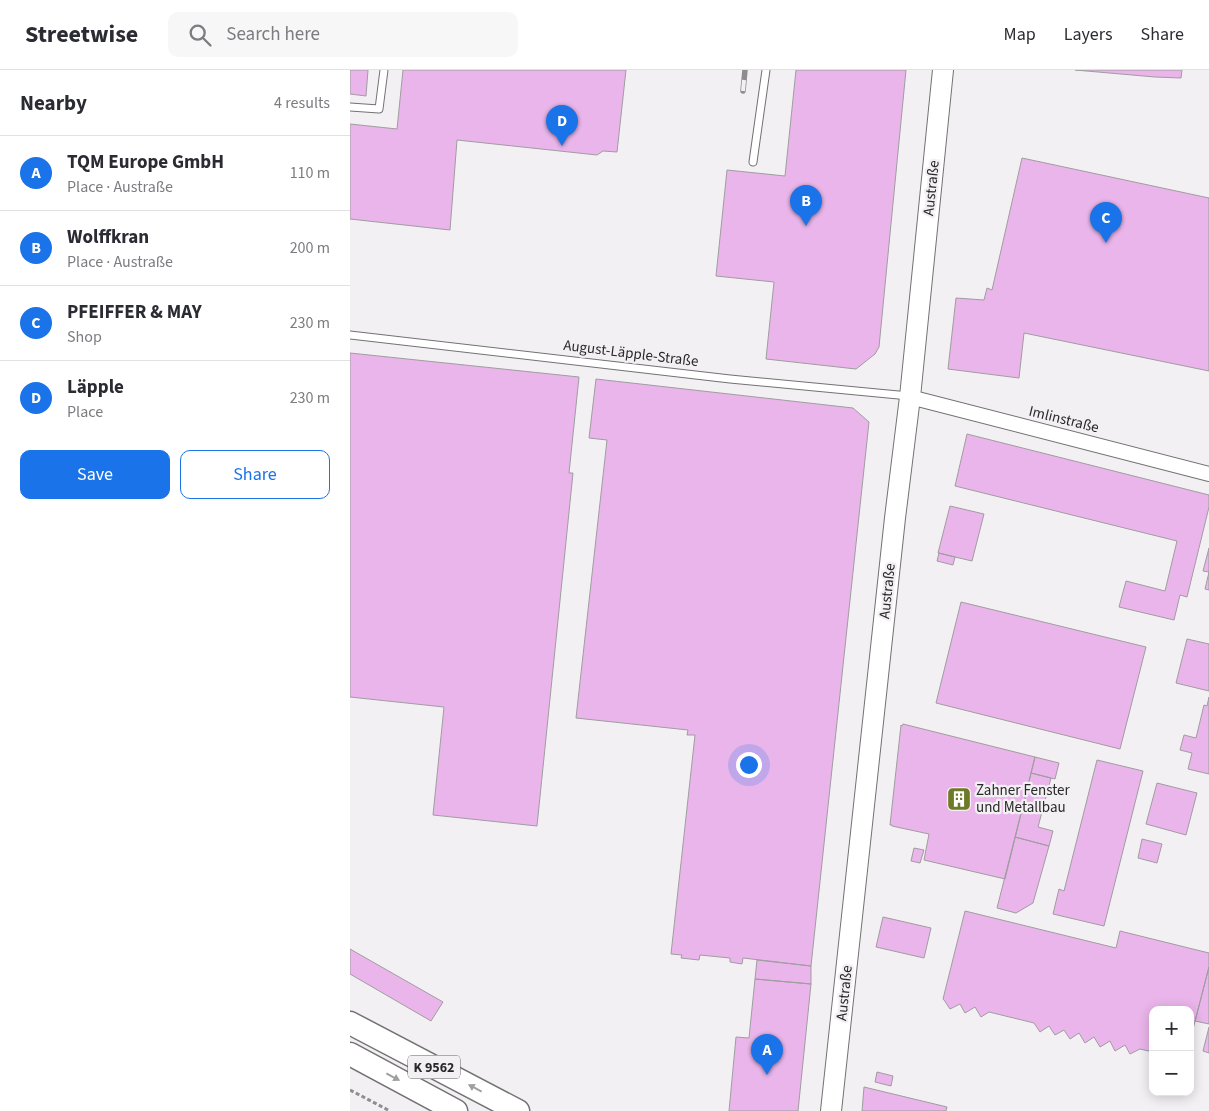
<!DOCTYPE html>
<meta charset="utf-8">
<style>
body{margin:0;font-family:"Source Sans 3",sans-serif;background:#f7f7f7;color:#2b2b33}
.controls{position:absolute;right:15px;bottom:15px;display:grid;overflow:hidden;border-radius:10px;box-shadow:0 2px 12px #0003}
.controls button{width:45px;height:45px;display:grid;place-items:center;padding:0;border:0;border-bottom:1px solid #e1e1e2;background:#fff;color:#2b2b33;font:25px sans-serif}
.you{position:absolute;left:398px;top:694px;width:18px;height:18px;margin:-12px;border:4px solid #fff;border-radius:50%;background:#1a73e8;box-shadow:0 0 0 8px #1a73e833}
.badge{display:grid;place-items:center;width:32px;height:32px;border-radius:50%;background:#1a73e8;color:#fff;font-size:16px;font-weight:700}
.pin{position:absolute;translate:-50% -41px;filter:drop-shadow(0 1px 2px #0008)}
.pin::after{content:'';position:absolute;top:26px;width:18px;height:15px;background:inherit;clip-path:polygon(0 0,100% 0,50% 100%)}
.list{margin:0;padding:0;list-style:none}
h2{display:flex;justify-content:space-between;align-items:center;height:65px;margin:0;padding:0 20px;font-size:21px}
h2 small{font-size:16px;font-weight:400;color:#7c7c81}
.list li{display:grid;grid-template-columns:32px 1fr auto;gap:15px;align-items:center;box-sizing:border-box;height:75px;padding:0 20px;border-top:1px solid #e1e1e2}
.list b{display:block;font-size:19px;white-space:nowrap}
.list p{margin:0;font-size:16px;white-space:nowrap;color:#7c7c81}
.list em{font-size:16px;font-style:normal;color:#7c7c81}
.actions{display:flex;gap:10px;padding:15px 20px}
.actions a{flex:1;padding:11px 0;border:1px solid #1a73e8;border-radius:10px;text-align:center;font-size:18px;color:#1a73e8}
.actions .main{background:#1a73e8;color:#fff}
.icon{flex:none;width:28px;height:28px;fill:none;stroke:currentColor;stroke-width:2;stroke-linecap:round;stroke-linejoin:round}
.map{position:relative;flex:none;width:859px;height:1041px;overflow:hidden}
header{display:flex;align-items:center;gap:30px;box-sizing:border-box;height:70px;padding:0 25px;background:#fff;border-bottom:1px solid #e1e1e2}
header strong{font-size:24px}
nav{display:flex;gap:28px;margin-inline-start:auto;font-size:18px}
.search{width:350px;height:45px;background:#f7f7f7;display:flex;align-items:center;gap:12px;box-sizing:border-box;padding:0 18px;border-radius:10px;color:#7c7c81;font-size:19px}
main{display:flex}
aside{flex:1;background:#fff}
.map>svg:first-child{display:block}
</style>
<header>
<strong>Streetwise</strong>
<div class="search"><svg class="icon" aria-label="search" viewBox="0 0 24 24"><circle cx="10" cy="10" r="6"/><path d="M15 15l6 6"/></svg>Search here</div>
<nav><a>Map</a><a>Layers</a><a>Share</a></nav>
</header>
<main>
<aside>
<h2>Nearby<small>4 results</small></h2>
<ul class="list">
<li><span class="badge">A</span><div><b>TQM Europe GmbH</b><p>Place · Austraße</p></div><em>110 m</em></li>
<li><span class="badge">B</span><div><b>Wolffkran</b><p>Place · Austraße</p></div><em>200 m</em></li>
<li><span class="badge">C</span><div><b>PFEIFFER &amp; MAY</b><p>Shop</p></div><em>230 m</em></li>
<li><span class="badge">D</span><div><b>Läpple</b><p>Place</p></div><em>230 m</em></li>
</ul>
<div class="actions"><a class="main">Save</a><a>Share</a></div>
</aside>
<div class="map">
<svg width="859" height="1041" viewBox="0 0 859 1041">
<rect width="100%" height="100%" fill="#f3f0f3"/>
<path fill="#eab5ea" stroke="#9f9d9f" d="M0,0H18L16,26L0,24Z
M53,0H276L267,82L253,81L247,85L107,70L100,160L0,149V54L47,59Z
M446,0H556L529,277L525,284L506,299L416,289L424,212L366,206L377,100L435,106Z
M725,0H832L831,8L805,7Z
M672,88L859,128V301L674,263L669,308L598,299L606,228L634,230L637,218L642,220Z
M0,283L229,307L219,403H223L187,756L83,745L94,637L0,627Z
M246,309L503,338L519,352L461,896L393,888L392,894L380,892V888L350,885L349,890L331,888L332,885L321,884L345,665H337L338,660L226,648L257,370L239,368Z
M617,364L859,425V437L837,527L830,525L824,550L769,537L776,511L815,521L827,471L605,416Z
M600,436L634,444L622,491L588,483Z
M859,478V520L855,519L859,502L853,501Z
M589,483L605,487L603,495L587,491Z
M611,532L796,577L770,679L586,633Z
M837,569L859,574V621L826,613Z
M859,627V704L838,699L842,683L830,680L834,665L846,668L854,635L857,636Z
M553,654L685,687L655,809L574,790L579,764L542,756V755H540L551,655L552,656Z
M685,687L709,693L705,709L681,703Z
M747,690L793,701L754,856L703,844L709,819L714,821Z
M681,703L701,708L688,757L703,761L699,776L665,767Z
M807,713L847,723L836,765L796,754Z
M665,767L699,776L683,833L666,843L647,838Z
M792,769L812,774L807,793L788,788Z
M564,778L574,780L570,793L561,791Z
M615,841L766,878L770,861L859,883V897L840,971V940H803V982L790,979L780,984L775,975L765,981L760,971L750,977L744,967L735,973L729,963L720,969L714,960L705,965L699,956L690,962L684,953L639,942L631,947L625,937L615,943L610,934L600,939L594,930L593,929Z
M533,847L581,858L574,888L526,877Z
M0,879L93,932L81,951L0,904Z
M407,890L461,896V914L405,909Z
M859,897V954L845,951Z
M405,909L461,914L448,1041H379L386,967L399,968Z
M859,957V983L853,981Z
M527,1002L543,1006L541,1016L525,1012Z
M514,1017L597,1037L596,1041H512Z"/>
<g fill="none" stroke-linecap="round" stroke-linejoin="round">
<defs>
<path id="lane" d="M0,37L29,39L34,0
M403,92L416,0
M0,265L380,309L559,326"/>
<path id="street" d="M560,327L859,404"/>
<path id="secondary" d="M481,1041L545,448L560,327L593,0"/>
<path id="primary" d="M0,953L168,1041
M0,984L106,1041"/>
</defs>
<use href="#lane" stroke="#737173" stroke-width="9"/>
<use href="#street" stroke="#737173" stroke-width="16"/>
<use href="#secondary" stroke="#737173" stroke-width="22"/>
<use href="#primary" stroke="#737173" stroke-width="25"/>
<path stroke="#8f8d8f" stroke-width="3" stroke-dasharray="4 2.5" stroke-linecap="butt" d="M0,1020L40,1041"/>
<use href="#lane" stroke="#fff" stroke-width="7"/>
<use href="#street" stroke="#fff" stroke-width="14"/>
<use href="#secondary" stroke="#fff" stroke-width="20"/>
<use href="#primary" stroke="#fff" stroke-width="22"/>
<defs>
<path id="rail" d="M393,21L395,0"/>
</defs>
<use href="#rail" stroke="#8e8c8e" stroke-width="5.5"/>
<use href="#rail" stroke="#f3f0f3" stroke-width="4" stroke-dasharray="11" stroke-linecap="butt"/>
</g>
<defs><path id="oneway-solid" d="M-6-.8H1V-3.2L6.5 0L1 3.2V.8H-6Z" transform="scale(1.25)"/></defs>
<g fill="#9f9f9f">
<use href="#oneway-solid" transform="translate(43 1007) rotate(28)"/>
<use href="#oneway-solid" transform="translate(125 1018) rotate(-152)"/>
</g>
<defs>
<symbol id="building-square" viewBox="-11 -11 22 22"><rect x="-9" y="-9" width="18" height="18" rx="4" fill="#6e7a27" stroke="#f3f0f3"/><path d="M-4-6H4V6H1V3H-1V6H-4ZM-2.5-4.3h1.7v1.8h-1.7ZM.8-4.3h1.7v1.8H.8ZM-2.5-1h1.7V.8h-1.7ZM.8-1h1.7V.8H.8Z" fill="#fff"/></symbol>
</defs>
<g fill-rule="evenodd">
<use href="#building-square" x="595" y="715" width="28" height="28"/>
</g>
<g text-anchor="middle" stroke-width="4.5" stroke-linejoin="round" paint-order="stroke">
<rect fill="#f3f0f3" stroke="#666566" stroke-width="1" x="58" y="985.5" width="52" height="23" rx="4"/>
<g font-size="14" font-weight="bold" fill="#2a292a">
<text x="84" y="1002">K 9562</text>
</g>
<g font-size="15" fill="#2a292a" stroke="#f3f0f3">
<text transform="translate(581 118) rotate(-84)" y="5">Austraße</text>
<text transform="translate(281 283) rotate(7)" y="5">August-Läpple-Straße</text>
<text transform="translate(714 349) rotate(14)" y="5">Imlinstraße</text>
<text transform="translate(537 521) rotate(-84)" y="5">Austraße</text>
<text transform="translate(494 923) rotate(-84)" y="5">Austraße</text>
</g>
<g font-size="15" fill="#2a292a" stroke="#f3f0f3" text-anchor="start">
<text x="626" y="725">Zahner Fenster<tspan x="626" dy="17">und Metallbau</tspan></text>
</g>
</g>
</svg>
<div class="controls">
<button>+</button>
<button>−</button>
</div>
<div class="you"></div>
<div class="pin badge" style="left:417px;top:1005px">A</div>
<div class="pin badge" style="left:456px;top:156px">B</div>
<div class="pin badge" style="left:756px;top:173px">C</div>
<div class="pin badge" style="left:212px;top:76px">D</div>
</div>
</main>
